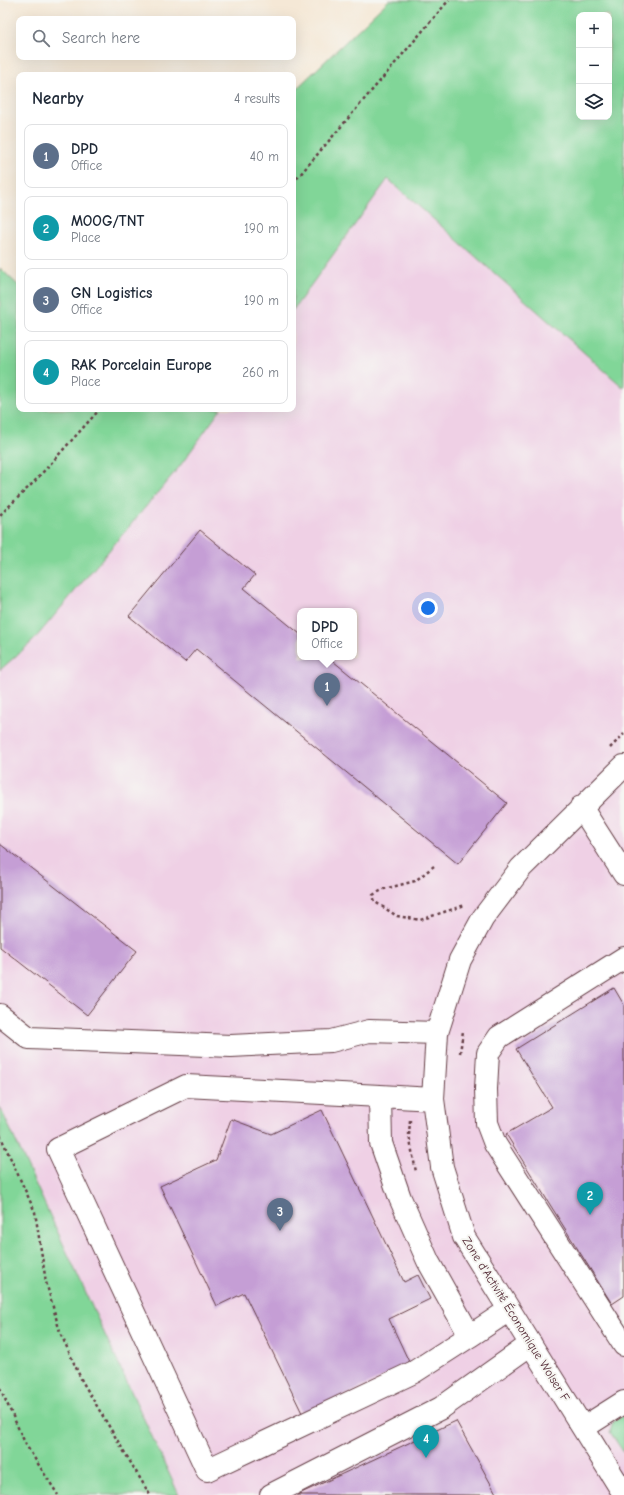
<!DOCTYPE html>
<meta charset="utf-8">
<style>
body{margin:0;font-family:"Comic Neue",sans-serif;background:#f2f2f3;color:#1f2937}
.controls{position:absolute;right:12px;top:12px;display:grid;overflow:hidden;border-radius:8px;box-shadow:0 4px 16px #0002}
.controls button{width:36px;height:36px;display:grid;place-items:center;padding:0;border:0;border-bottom:1px solid #e0e1e3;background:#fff;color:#1f2937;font:20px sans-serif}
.you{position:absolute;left:428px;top:608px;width:14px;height:14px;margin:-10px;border:3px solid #fff;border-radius:50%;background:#1a73e8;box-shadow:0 0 0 6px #1a73e833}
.badge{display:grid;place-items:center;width:26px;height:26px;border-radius:50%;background:#ea580c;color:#fff;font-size:13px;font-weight:700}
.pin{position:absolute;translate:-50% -33px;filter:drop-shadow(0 1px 2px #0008)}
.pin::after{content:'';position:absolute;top:21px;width:14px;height:12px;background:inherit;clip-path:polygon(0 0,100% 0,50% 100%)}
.popup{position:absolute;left:297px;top:608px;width:60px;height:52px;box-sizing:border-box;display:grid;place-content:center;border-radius:8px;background:#fff;filter:drop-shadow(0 1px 3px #0005);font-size:13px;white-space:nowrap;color:#747a83}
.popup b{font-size:15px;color:#1f2937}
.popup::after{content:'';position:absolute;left:50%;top:100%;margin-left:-8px;border:8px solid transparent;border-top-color:#fff}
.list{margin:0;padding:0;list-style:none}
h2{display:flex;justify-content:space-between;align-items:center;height:52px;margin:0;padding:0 16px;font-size:17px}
h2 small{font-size:13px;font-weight:400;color:#747a83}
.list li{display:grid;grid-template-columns:26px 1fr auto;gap:12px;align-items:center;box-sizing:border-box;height:64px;margin:0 8px 8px;padding:0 8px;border:1px solid #e0e1e3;border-radius:8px}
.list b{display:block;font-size:15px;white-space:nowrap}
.list p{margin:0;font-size:13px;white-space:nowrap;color:#747a83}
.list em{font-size:13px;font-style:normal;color:#747a83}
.icon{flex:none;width:22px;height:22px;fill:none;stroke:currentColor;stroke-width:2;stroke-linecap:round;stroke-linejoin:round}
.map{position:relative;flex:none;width:624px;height:1495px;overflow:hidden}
.search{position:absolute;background:#fff;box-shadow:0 4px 16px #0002;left:16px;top:16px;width:280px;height:44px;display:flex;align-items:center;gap:10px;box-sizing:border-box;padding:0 14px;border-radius:8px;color:#747a83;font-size:15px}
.panel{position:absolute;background:#fff;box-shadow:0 4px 16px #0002;left:16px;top:72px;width:280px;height:340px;border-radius:8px}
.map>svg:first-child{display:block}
</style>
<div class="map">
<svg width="624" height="1495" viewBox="0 0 624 1495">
<rect width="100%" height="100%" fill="#f6f6f2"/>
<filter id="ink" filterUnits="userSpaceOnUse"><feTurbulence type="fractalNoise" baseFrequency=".025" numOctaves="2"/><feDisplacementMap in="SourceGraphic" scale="8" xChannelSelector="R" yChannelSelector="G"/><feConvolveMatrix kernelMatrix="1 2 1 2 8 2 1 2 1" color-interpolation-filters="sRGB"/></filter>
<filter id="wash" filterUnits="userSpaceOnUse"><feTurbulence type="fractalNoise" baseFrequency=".012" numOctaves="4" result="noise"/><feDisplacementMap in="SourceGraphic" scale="16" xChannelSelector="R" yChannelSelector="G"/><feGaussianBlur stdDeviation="0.9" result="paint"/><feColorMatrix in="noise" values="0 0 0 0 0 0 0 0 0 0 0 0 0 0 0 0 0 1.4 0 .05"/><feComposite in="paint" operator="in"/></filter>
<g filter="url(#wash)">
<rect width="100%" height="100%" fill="#f5e8d6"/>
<path fill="#efd0e5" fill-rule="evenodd" d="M388,178L624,388V1415L613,1422L610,1432L624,1453V1495H179L0,1107V670L33,641L180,466L221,409H293V310ZM300,611H354V657H300Z"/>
<path fill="#81d698" stroke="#667a62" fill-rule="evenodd" d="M389,0H624V388L388,179L293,310V92ZM579,15H609V117H579Z
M0,268L19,286V409H221L180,466L33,641L0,670Z
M0,1107L179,1495H0Z
M624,1415V1453L610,1432L613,1422Z"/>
<g id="blocks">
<path fill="#c59ed5" d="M200,530L255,575L244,588L300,634V657H328L507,803L458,864L196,649L185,662L129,616Z
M0,844L137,951L87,1015L0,947Z
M614,988L624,1005V1296L612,1304L506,1134L552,1107L516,1049Z
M322,1110L404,1282L418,1275L430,1299L389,1319L410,1364L303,1415L244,1293L217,1306L160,1186L216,1160L231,1119L271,1134Z
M456,1421L497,1495H297Z"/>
</g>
</g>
<g filter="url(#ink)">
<use href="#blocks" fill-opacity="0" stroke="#643d45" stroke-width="1"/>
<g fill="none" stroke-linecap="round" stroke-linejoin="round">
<defs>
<path id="minor" d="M624,766L521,868L483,918L460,960L437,1033L433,1099L442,1167L464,1237L624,1494
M581,807L624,874
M624,958L499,1037L488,1053L486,1089L487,1123L495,1144L624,1345
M0,1015L29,1038L231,1046L331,1041L369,1031L437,1033
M380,1096L186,1086L58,1149L207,1470L414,1372L470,1336
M433,1099L380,1096L381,1143L400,1198L428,1261L470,1336L509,1310
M583,1428L624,1402
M271,1495L441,1408L531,1344"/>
</defs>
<use href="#minor" stroke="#643d45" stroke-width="24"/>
<path stroke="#643d45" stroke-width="2.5" stroke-dasharray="3 3" stroke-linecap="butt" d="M293,183L449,0
M0,515L34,482L100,409
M610,748L624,734
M434,866L415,881L384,889L373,895L375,902L397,916L420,920L465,905
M460,1053L463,1031
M410,1120L409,1135L416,1172
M0,1135L35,1212L46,1282L60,1332L82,1381L150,1495
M0,1388L26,1445L58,1495"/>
<use href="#minor" stroke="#fff" stroke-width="22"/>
</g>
</g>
<g text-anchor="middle" stroke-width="4" stroke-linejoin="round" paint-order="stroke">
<g font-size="12" fill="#4a1f2b" stroke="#f6f6f2">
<text transform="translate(516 1319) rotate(58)" y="4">Zone d'Activité Économique Wolser F</text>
</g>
</g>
</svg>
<div class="controls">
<button>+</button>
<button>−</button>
<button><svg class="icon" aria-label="layers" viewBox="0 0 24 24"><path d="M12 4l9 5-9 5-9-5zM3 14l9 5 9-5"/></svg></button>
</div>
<div class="you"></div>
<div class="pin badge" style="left:327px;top:706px;background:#5c6f8a">1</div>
<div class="popup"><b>DPD</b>Office</div>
<div class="pin badge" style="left:590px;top:1215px;background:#0f9aa8">2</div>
<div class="pin badge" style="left:280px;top:1231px;background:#5c6f8a">3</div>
<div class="pin badge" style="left:426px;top:1458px;background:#0f9aa8">4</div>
<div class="search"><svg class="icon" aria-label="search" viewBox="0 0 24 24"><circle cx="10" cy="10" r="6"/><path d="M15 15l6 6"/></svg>Search here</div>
<section class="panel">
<h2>Nearby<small>4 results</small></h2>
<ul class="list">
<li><span class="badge" style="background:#5c6f8a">1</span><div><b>DPD</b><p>Office</p></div><em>40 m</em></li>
<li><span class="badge" style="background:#0f9aa8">2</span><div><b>MOOG/TNT</b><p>Place</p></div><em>190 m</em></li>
<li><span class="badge" style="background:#5c6f8a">3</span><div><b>GN Logistics</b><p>Office</p></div><em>190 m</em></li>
<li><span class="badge" style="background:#0f9aa8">4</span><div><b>RAK Porcelain Europe</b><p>Place</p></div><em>260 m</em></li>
</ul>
</section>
</div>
